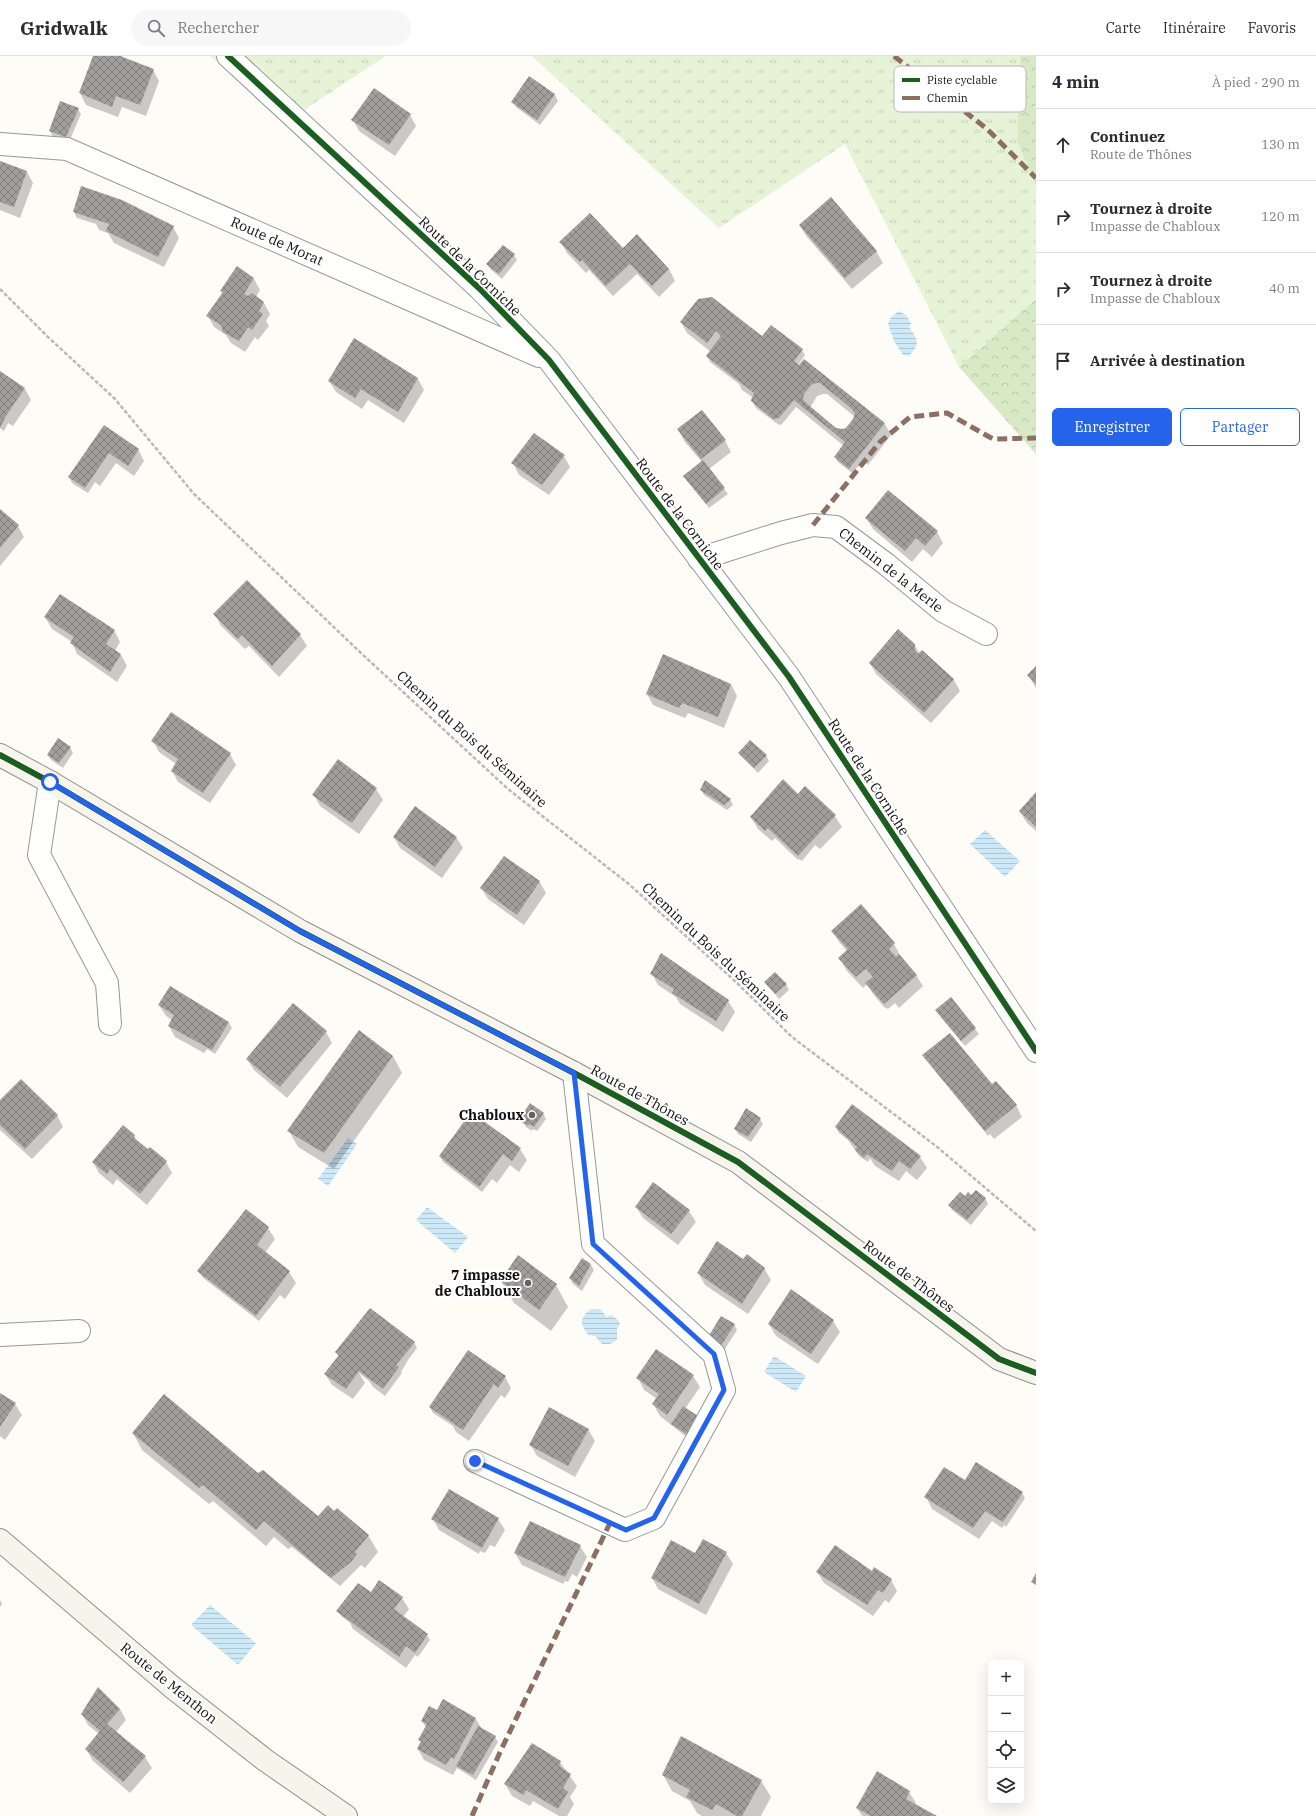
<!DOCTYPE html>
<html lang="fr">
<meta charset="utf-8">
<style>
body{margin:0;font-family:"IBM Plex Serif",serif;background:#f7f7f7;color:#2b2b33}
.controls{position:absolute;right:12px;bottom:12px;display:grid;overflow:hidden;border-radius:6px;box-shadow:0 4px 16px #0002}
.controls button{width:36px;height:36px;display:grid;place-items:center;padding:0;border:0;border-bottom:1px solid #e1e1e2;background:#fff;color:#2b2b33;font:20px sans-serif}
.stop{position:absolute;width:12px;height:12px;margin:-9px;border:3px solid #2563eb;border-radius:50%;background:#fff}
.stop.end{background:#2563eb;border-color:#fff;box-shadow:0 1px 4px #0008}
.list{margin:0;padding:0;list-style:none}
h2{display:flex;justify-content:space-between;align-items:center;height:52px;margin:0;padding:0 16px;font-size:17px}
h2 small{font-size:13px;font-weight:400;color:#7c7c81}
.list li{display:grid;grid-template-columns:26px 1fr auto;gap:12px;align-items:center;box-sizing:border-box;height:72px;padding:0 16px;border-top:1px solid #e1e1e2}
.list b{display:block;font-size:15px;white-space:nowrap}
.list p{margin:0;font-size:13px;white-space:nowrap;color:#7c7c81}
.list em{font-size:13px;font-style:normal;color:#7c7c81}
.actions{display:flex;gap:8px;padding:12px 16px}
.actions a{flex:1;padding:9px 0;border:1px solid #2563eb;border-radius:6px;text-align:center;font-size:14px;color:#2563eb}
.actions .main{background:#2563eb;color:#fff}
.icon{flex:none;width:22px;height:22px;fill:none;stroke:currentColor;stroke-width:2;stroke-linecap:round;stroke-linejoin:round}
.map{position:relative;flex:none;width:1036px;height:1760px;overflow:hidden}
header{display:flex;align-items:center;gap:24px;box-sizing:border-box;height:56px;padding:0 20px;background:#fff;border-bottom:1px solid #e1e1e2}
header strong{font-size:19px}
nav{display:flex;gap:22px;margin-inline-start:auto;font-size:14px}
.search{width:280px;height:36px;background:#f7f7f7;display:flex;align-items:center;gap:10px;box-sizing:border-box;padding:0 14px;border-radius:22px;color:#7c7c81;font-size:15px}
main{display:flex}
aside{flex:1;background:#fff}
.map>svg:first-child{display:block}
</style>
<header>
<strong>Gridwalk</strong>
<div class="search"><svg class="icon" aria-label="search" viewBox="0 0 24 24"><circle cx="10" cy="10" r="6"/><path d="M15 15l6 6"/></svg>Rechercher</div>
<nav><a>Carte</a><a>Itinéraire</a><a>Favoris</a></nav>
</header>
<main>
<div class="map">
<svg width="1036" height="1760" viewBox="0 0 1036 1760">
<defs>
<pattern id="grass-tufts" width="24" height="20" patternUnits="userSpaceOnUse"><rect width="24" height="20" fill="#e7f3d7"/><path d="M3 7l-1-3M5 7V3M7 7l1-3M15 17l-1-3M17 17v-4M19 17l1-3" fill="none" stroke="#c5cfb8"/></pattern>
<pattern id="forest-crowns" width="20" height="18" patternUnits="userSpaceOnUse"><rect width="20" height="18" fill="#d8eac5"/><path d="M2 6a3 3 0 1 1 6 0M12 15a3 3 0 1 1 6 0" fill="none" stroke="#b8c8a8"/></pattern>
<pattern id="water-rules" width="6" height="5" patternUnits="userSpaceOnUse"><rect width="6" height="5" fill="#cde8f7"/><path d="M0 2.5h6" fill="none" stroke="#afc6d3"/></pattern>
<pattern id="building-cross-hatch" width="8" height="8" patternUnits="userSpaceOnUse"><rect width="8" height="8" fill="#a19f9c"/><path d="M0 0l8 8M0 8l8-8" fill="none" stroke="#82807e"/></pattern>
</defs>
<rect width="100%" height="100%" fill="#fdfcf7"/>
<path fill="url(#grass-tufts)" d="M210,0H386L295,60Z
M532,0H1020L1017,84L1036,131V243L959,311L845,88L719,172Z"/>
<path fill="url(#forest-crowns)" d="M1020,0H1036V131L1017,84Z
M1036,243V398L959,311Z"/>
<path fill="url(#water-rules)" d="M899,255L907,260L911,268L909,271C918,284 921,287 909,300L903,299L894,285L888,268L891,261Z
M985,774L1020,805L1005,821L970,788Z
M348,1082L357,1088L328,1130L318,1123Z
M427,1151L468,1181L455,1197L416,1164Z
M591,1253H600L607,1261L611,1259L618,1264L620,1268L617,1273V1284L610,1288H602L595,1280L588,1279C580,1267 579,1262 591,1253Z
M774,1300L806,1320L796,1336L764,1316Z
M210,1549L256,1587L238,1609L191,1569Z"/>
<path fill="#0003" fill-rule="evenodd" d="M94,0H122L124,3L153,14L159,25L146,60L122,51L118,61L86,49L80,37Z
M529,21L555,39L558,45L540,69L516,51L513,46Z
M78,53L81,58L69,86L53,81L50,75Z
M410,59L416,70L395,100L359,75L353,64Z
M0,106L27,116L33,127L20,162L0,154Z
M74,156L173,171L179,182L164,211L114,187L108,177L99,174L96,168L77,162Z
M800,170L876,195L883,207L852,233L807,181Z
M561,186L623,193L669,213L675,225L659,241L637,218L613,240L589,214L586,217L567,197Z
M503,190L514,199L517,204L502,223L490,213L487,208Z
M237,211L254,223L260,234L256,241L264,247L270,258L266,265L269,270L258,284L255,281L245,296L231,287L226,279L214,271L208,260L223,238L221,235Z
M681,266L762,282L802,294L805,299L798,309L800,310L804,305L885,368L891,379L868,409L863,405L852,417L838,406L835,401L844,390L796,351L782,368L779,369L756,352L751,343L752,341L742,334L739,328L710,306L707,300L711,296L687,277ZM823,338H827L855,361L854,364L843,374L836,373L810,352L817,340Z
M355,284L418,323L424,334L404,367L368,344L362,353L336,336L329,325Z
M0,316L25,333L31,344L13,370L8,367L4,375L0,372Z
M104,370L138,393L144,405L134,420L116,407L100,430L95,426L88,437L72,427L69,421Z
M678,373L725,385L731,396L709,413L728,438L709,452L688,425L702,406L684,385Z
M564,400L570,411L549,439L519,419L513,407Z
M0,454L18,470L24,481L0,510Z
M866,462L937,476L943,487L932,501L923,493L912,506L873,473Z
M247,526L300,579L307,590L279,621L249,590L245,593L221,570L215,559Z
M45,561L114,574L120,586L115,595L121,599L127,610L117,626L77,598L72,586L52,573Z
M914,588L920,598L922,596L954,624L960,635L931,667L876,618L870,607Z
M1036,611V632L1028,619Z
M731,628L737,640L724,672L688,657L685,662L653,649L647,638Z
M153,685L230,698L236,709L210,747L178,726L172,715L176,708L159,696Z
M70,691L73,697L63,712L51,704L48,699Z
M739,697L766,699L769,705L758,717L743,702Z
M376,733L383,744L359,778L320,750L314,739Z
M701,734L730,743L733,749L727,754L704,739Z
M1036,738V775L1027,767L1020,756Z
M798,740L835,760L842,771L820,793L815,789L802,805L799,803L798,804L775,782L772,785L758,773L751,761Z
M394,781H456L463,792L442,822L400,792Z
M539,825L546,837L524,869L488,843L481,832Z
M832,875L894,888L900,899L899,900L916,919L923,930L899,952L895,947L888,953L884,951L873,938L867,928L863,932L846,914L840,902L847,895L839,886Z
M652,918L728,945L735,956L723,976L680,948L676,941L658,929Z
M766,927L786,928L789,934L779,943Z
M170,931L229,967L232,972L215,998L207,993L204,997L175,981L169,970L172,964L166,960L159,949Z
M951,942L979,978L965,990L940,960Z
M326,976L332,987L287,1042L254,1014L247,1003Z
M393,1000L402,1017L334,1113L298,1091L289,1075Z
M923,1000L992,1030L1016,1049L1022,1061L994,1083L990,1078L988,1080Z
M0,1046L57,1059L63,1071L32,1103L0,1074Z
M543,1057L546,1063L537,1075L533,1073L532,1075L526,1071L521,1062Z
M760,1063L763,1068L751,1086L738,1078L735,1073Z
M836,1071L920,1101L927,1112L917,1124L906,1115L899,1125L875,1110L870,1102L868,1106L859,1100L848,1084L839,1077Z
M134,1080L139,1087L166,1106L172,1117L147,1149L117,1123L113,1129L99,1117L93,1106Z
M520,1093L527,1104L519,1116L510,1109L497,1127L492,1123L482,1136L443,1106L440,1100Z
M965,1141L985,1142L988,1148L971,1169L952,1154L949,1149Z
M636,1151L689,1155L696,1166L678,1189L643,1162Z
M268,1172L275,1183L265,1197L289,1216L296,1227L285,1243L280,1239L259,1265L202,1221L199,1215Z
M582,1203L591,1209L594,1214L582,1235L573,1228L570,1222Z
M743,1205L764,1212L771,1224L748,1258L705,1229L698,1217Z
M501,1225L556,1229L568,1251L551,1275L514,1247Z
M833,1265L840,1276L818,1308L776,1280L769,1268Z
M734,1268L737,1274L723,1296L712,1286Z
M414,1286L417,1292L408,1304L401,1316L402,1317L385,1340L373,1331L369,1325L359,1317L365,1327L353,1343L332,1329L325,1318L339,1301L336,1296Z
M693,1320L700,1331L685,1353L697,1361L689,1383L660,1360L653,1348L657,1343L644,1334L638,1322Z
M505,1321L511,1332L505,1342L501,1339L469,1385L456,1376L453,1370L433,1357L430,1351Z
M0,1338L15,1348L22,1359L5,1384L0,1380Z
M588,1373L595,1385L575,1421L537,1400L530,1388Z
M133,1377L258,1418L318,1462L334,1456L368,1479L378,1496L365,1512L361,1509L340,1530L292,1491L288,1493L274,1481L266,1490L213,1445L209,1448L142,1394Z
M965,1426L1022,1437L1025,1442L1006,1471L1004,1469L1002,1472L992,1465L979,1483L932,1453L926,1441Z
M433,1463H498L505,1474L495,1491L490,1489L485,1497L480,1495L479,1498L439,1474Z
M580,1490L587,1501L577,1521L572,1518L568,1526L565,1525L563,1528L522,1509L515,1497Z
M726,1497L733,1508L706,1559L658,1533L652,1522L695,1499Z
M817,1516H872L891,1524L897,1535L889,1547L885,1544L873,1560L824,1527Z
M371,1538L402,1542L409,1553L403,1561L427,1579L430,1584L418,1601L415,1599L406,1612L353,1573L350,1567L341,1560L338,1555Z
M0,1544L2,1548L0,1551Z
M443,1645L476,1663L482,1673L495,1681L498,1686L476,1724L457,1712L453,1719L424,1704L418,1693L421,1687L420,1684L426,1672L422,1665L437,1655Z
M120,1653L126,1664L116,1676L145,1701L152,1712L130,1737L93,1705L86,1693L99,1678L88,1669L82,1658Z
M560,1706L577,1730L570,1741L574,1748L567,1760H559L533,1745L530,1750L512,1740L505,1728Z
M663,1719L761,1725L771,1741L761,1760H702L697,1757L690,1745L672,1735Z
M909,1736L916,1747L915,1749L935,1760H862L857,1752Z"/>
<path fill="url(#building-cross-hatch)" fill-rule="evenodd" d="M93,0H120L154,13L140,49L116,40L112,51L79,37Z
M529,20L555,38L537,64L511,46Z
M374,32L411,58L389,89L351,64Z
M60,45L79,52L66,81L49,75Z
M0,105L27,115L14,151L0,146Z
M81,130L122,144L174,170L158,201L106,175L109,168L73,156Z
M831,141L877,195L845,222L799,169Z
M590,157L623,192L637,178L669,213L652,230L630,208L606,230L582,204L580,206L559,186Z
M503,189L515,198L499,218L486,208Z
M237,210L254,222L244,238L248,240L252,237L264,246L259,255L263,258L252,274L248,271L239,285L223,276L221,269L206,260L223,236L220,235Z
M712,241L762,280L771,269L803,293L794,305L799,309L804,303L885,367L849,413L834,401L845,386L794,344L779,362L773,363L751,345L754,337L706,300L721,280L716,275L707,287L680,266L698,243ZM816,327H820L852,353L855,358L853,363L846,372L843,373L836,372L805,346L803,343L804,338L811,329Z
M354,282L418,322L398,356L361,333L355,342L328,325Z
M0,315L25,332L6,360L0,372Z
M702,354L726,384L701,403L677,373Z
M104,369L139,393L128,410L109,397L85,432L68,421Z
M534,377L565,399L542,429L511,407Z
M703,404L725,432L706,448L683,420Z
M888,434L938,475L925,490L916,482L905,495L865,462Z
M0,453L19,469L0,492Z
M247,524L301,578L272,610L242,579L238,583L213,558Z
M60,538L115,574L106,588L121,598L110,616L70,587L74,581L44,561Z
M898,573L915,588V595L918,598L922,594L954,623L924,657L869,607Z
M663,598L731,628L718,661L682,647L679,652L646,638Z
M1036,610V628L1027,619Z
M171,656L231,697L203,737L171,715L178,703L151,685Z
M58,682L71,691L59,707L47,699Z
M750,684L767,699L754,712L738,697Z
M338,703L377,732L352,767L312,739Z
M783,723L798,738L805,730L836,759L798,800L768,772L765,775L750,761Z
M705,724L731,743L724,749L700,734Z
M1036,736V771L1019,755Z
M415,750L457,781L435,811L393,781Z
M504,800L540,825L517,859L480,832Z
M861,848L895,887L889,893L896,901L899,898L917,919L884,948L865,927L873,921L866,913L856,921L838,902L848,893L831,875Z
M661,897L729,944L716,965L672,937L674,933L650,918Z
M775,916L787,928L775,938L764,926Z
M170,930L229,966L212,994L168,970L174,959L158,949Z
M951,941L976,972L961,985L935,954Z
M293,947L327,975L280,1031L246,1003Z
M359,974L393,1000L324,1097L287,1075Z
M950,977L992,1028L996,1025L1017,1049L985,1075L922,999Z
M21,1023L58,1059L25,1093L0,1069V1044Z
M530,1047L544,1057L534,1071L530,1068L528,1070L522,1066V1064L520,1062Z
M852,1048L921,1100L910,1113L899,1105L892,1115L867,1098L864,1102L855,1094L857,1091L835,1071Z
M746,1052L761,1062L748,1081L734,1073Z
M471,1056L521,1092L512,1105L503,1098L479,1131L439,1100Z
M123,1069L135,1079L134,1082L148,1093L150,1091L167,1105L140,1138L110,1113L107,1118L92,1106Z
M653,1126L690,1154L671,1178L635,1151Z
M976,1134L986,1142L967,1164L948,1149L960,1136L965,1140L968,1136L971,1139Z
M246,1153L269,1171L257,1189L290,1215L256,1260L197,1215Z
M717,1185L743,1203L747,1198L765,1212L742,1248L697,1217Z
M518,1199L557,1228L539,1254L500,1225Z
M582,1202L591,1208L579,1230L569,1222Z
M791,1233L834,1264L811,1298L768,1268Z
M370,1252L415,1286L396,1309L399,1311L383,1333L359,1315L346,1333L324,1318L339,1299L335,1296Z
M721,1260L735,1268L720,1291L708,1281Z
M656,1293L694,1319L667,1359L652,1348L659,1338L636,1322Z
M468,1294L506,1320L498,1332L494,1328L463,1374L429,1351Z
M0,1337L16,1347L0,1371Z
M164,1338L258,1417L263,1414L318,1460L328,1449L334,1455L337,1452L369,1479L355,1496L357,1498L351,1506L331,1522L264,1465L256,1474L203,1429L199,1432L132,1377Z
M683,1350L698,1360L686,1378L671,1368Z
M549,1351L589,1373L568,1410L529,1389Z
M976,1406L1023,1436L1003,1466L985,1455L973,1472L924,1441L944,1411L965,1424Z
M449,1433L499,1462L482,1492L431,1463Z
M530,1465L581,1489L565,1521L514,1497Z
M703,1483L727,1496L699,1548L651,1522L671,1484L695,1497Z
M835,1489L872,1515L874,1511L892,1523L883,1537L878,1534L867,1549L816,1516Z
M1036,1517V1529L1031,1526Z
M379,1524L403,1541L394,1553L428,1578L415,1597L406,1590L399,1601L336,1555L358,1527L371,1536Z
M98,1631L120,1653L107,1668L146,1700L123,1726L85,1693L100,1675L81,1658Z
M443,1643L476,1662L454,1703L451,1701L446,1709L417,1693L421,1685L418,1684L427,1668L421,1665L429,1650L437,1654Z
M478,1670L496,1680L473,1719L456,1710Z
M681,1680L762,1724L742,1760H737L716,1748L712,1754L686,1741L690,1734L662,1719Z
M532,1687L561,1705L559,1710L571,1718L563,1732L568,1736L558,1753L526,1734L524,1739L504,1728Z
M877,1715L910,1735L906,1743L937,1760H871L856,1752Z"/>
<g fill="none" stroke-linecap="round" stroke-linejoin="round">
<defs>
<path id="minor" d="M228,0L480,233L549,304L789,621L1036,995
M0,88L67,93L539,300
M699,503L781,477L813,469L836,471L886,508L943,555L986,578
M50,726L39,799L107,927L110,968
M0,1279L79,1275
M475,1405L625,1474L654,1462L724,1334L714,1298L593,1188L574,1017"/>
<path id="secondary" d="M0,699L50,726L300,875L574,1017L738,1106L999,1303L1036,1317
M0,1484L172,1631L265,1704L346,1760"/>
</defs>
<use href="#minor" stroke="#979795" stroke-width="24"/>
<use href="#secondary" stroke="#8e8d8b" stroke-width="24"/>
<path stroke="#b9b9b8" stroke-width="2.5" stroke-dasharray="4 2" stroke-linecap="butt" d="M0,233L48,281L115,343L194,438L362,598L508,733L630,829L738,928L792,981L936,1090L1036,1175"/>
<use href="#minor" stroke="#fffffe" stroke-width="22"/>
<use href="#secondary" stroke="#f6f4eb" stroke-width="22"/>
<path stroke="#8d6e63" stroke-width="5" stroke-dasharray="10 5" stroke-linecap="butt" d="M894,0L987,73L1036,122
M813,469L880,386L910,361L947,357L993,383L1036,382
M472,1760L501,1694L610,1467"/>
<defs>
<path id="cycleway" d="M228,0L480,233L549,304L789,621L1036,995
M0,699L50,726L300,875L574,1017L738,1106L999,1303L1036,1317"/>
</defs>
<use href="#cycleway" stroke="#fff" stroke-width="8"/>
<use href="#cycleway" stroke="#1b5e20" stroke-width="6"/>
</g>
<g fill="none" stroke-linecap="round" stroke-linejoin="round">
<path stroke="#2563eb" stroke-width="5" d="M50,726L300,875L574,1017L593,1188L714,1298L724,1334L654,1462L626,1474L475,1405"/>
</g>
<g fill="#646362" stroke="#fff" stroke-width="1.5">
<circle cx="532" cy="1059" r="4"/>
<circle cx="528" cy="1227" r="4"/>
</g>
<g text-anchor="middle" stroke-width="4" stroke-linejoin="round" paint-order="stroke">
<g font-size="14" fill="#111" stroke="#fff">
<text transform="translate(277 185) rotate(24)" y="5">Route de Morat</text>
<text transform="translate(470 210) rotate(44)" y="5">Route de la Corniche</text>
<text transform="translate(680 458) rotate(53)" y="5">Route de la Corniche</text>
<text transform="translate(891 514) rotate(38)" y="5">Chemin de la Merle</text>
<text transform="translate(472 683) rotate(42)" y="5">Chemin du Bois du Séminaire</text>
<text transform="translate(869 721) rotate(57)" y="5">Route de la Corniche</text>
<text transform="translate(716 896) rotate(43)" y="5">Chemin du Bois du Séminaire</text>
<text transform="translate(640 1039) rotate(29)" y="5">Route de Thônes</text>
<text transform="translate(909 1220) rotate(37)" y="5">Route de Thônes</text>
<text transform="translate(169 1627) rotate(39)" y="5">Route de Menthon</text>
</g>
<g font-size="14" font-weight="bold" fill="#111" stroke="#fff" text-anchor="end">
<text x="524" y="1064">Chabloux</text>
<text x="520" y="1224">7 impasse<tspan x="520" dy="16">de Chabloux</tspan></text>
</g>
</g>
<rect x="894" y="10" width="132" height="46" rx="6" fill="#fff" stroke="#b8b8b8" stroke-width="1"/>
<rect x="902" y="22" width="18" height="4" fill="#1b5e20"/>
<rect x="902" y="40" width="18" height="4" fill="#8d6e63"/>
<g font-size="11" fill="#111">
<text x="927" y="28">Piste cyclable</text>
<text x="927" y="46">Chemin</text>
</g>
</svg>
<div class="controls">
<button>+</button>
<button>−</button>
<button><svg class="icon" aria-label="locate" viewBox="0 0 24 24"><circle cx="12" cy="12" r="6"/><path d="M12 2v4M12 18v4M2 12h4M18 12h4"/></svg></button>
<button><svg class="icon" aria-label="layers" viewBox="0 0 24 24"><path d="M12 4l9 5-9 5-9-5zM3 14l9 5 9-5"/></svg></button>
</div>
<div class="stop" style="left:50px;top:726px"></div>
<div class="stop end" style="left:475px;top:1405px"></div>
</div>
<aside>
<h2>4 min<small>À pied · 290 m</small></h2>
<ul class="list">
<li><svg class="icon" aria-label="ahead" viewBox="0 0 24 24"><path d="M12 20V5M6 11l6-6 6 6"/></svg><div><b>Continuez</b><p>Route de Thônes</p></div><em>130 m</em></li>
<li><svg class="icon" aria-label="right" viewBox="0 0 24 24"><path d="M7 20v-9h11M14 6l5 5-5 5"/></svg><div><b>Tournez à droite</b><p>Impasse de Chabloux</p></div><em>120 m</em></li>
<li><svg class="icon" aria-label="right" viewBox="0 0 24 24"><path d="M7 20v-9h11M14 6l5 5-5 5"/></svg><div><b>Tournez à droite</b><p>Impasse de Chabloux</p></div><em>40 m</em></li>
<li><svg class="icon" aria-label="arrive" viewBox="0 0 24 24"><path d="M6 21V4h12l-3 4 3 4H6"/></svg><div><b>Arrivée à destination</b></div></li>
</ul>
<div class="actions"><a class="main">Enregistrer</a><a>Partager</a></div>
</aside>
</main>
